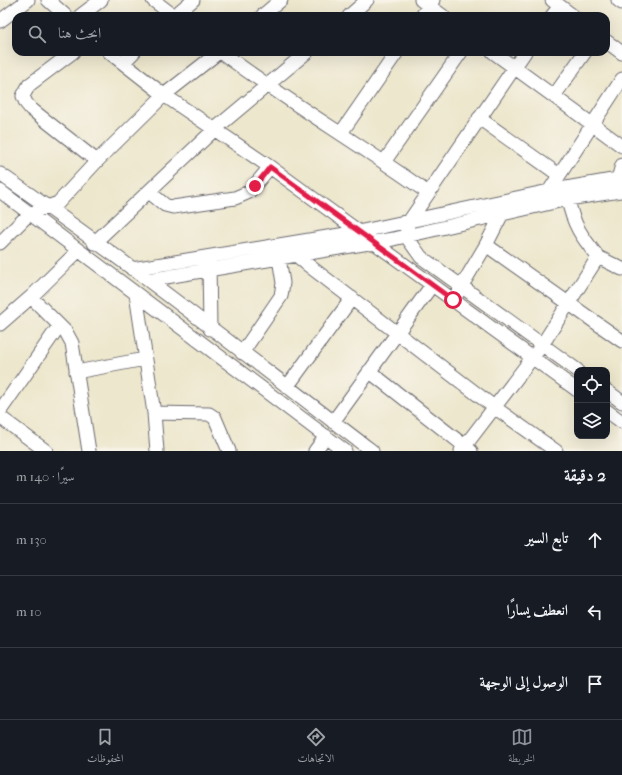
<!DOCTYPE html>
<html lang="ar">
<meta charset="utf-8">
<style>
body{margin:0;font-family:"IM FELL French Canon",Amiri,serif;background:#242831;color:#f1f3f6;direction:rtl}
.controls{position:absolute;right:12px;bottom:12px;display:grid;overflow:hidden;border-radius:8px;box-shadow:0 4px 16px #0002}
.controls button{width:36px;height:36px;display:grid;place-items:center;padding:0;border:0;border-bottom:1px solid #363941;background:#171b24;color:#f1f3f6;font:20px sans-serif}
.stop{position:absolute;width:12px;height:12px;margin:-9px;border:3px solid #e11d48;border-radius:50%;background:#fff}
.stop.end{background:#e11d48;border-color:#fff;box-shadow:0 1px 4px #0008}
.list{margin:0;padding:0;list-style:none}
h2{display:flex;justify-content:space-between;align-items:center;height:52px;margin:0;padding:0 16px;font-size:17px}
h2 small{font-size:13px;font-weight:400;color:#9ea1a6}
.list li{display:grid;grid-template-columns:26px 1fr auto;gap:12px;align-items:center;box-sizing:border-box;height:72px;padding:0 16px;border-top:1px solid #363941}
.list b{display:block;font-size:15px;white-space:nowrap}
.list em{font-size:13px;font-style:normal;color:#9ea1a6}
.icon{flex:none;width:22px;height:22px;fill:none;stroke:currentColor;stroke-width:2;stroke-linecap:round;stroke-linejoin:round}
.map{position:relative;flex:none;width:622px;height:451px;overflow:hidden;direction:ltr}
.search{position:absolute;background:#171b24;box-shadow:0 4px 16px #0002;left:12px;right:12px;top:12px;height:44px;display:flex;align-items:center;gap:10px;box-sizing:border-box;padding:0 14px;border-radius:12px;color:#9ea1a6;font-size:15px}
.sheet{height:268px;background:#171b24}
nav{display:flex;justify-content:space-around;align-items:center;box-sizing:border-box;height:56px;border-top:1px solid #363941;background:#171b24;font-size:11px;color:#9ea1a6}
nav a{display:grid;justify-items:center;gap:2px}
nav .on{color:#8c9099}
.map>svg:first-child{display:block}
</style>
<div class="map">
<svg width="622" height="451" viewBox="0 0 622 451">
<rect width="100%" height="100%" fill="#f7f3e8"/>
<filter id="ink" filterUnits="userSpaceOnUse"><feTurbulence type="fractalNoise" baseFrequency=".025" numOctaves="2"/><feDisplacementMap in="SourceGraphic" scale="8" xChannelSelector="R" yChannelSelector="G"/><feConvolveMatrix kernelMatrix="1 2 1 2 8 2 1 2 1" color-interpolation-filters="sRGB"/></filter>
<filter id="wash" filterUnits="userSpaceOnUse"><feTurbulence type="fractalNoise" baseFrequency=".012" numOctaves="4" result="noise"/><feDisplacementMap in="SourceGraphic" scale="16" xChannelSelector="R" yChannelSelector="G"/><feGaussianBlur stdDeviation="0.9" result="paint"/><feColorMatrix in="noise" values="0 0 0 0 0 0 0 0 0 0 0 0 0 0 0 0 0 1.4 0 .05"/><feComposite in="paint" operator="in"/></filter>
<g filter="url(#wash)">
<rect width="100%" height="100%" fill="#ede7cd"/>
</g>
<g filter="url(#ink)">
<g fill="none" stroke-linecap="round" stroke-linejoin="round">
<defs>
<path id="minor" d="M48,0L66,16
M153,0L174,16
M421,0L443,16
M552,0L573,16
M618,0L622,3
M80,16L101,0
M174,16L193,0
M262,16L281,0
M349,16L367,0
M422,16L433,0
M552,16L560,6
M0,21L28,0
M606,41L622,53
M73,52L29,85L23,96L26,103L31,109L97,161
M109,52L164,95L270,167L577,390
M221,52C288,102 360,144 428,193
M493,52L622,146
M525,52L408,223L406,236L421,257L577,370
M123,63L134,52
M554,96L585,52
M479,118L559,175
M341,133L397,52
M384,162L461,52
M0,174C128,261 249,358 372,451
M620,187L618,179L622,165
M0,191L345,451
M549,191L622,79
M149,192L165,205L173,207L235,198L249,192L270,167
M505,208L486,245L622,341
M0,243L30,213L58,203L97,161L164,95L219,52
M94,243L215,129L307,52
M295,250L296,255L308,265L494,407L556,451
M598,257L622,269
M209,261L210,329
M132,269L358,232L549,191L618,179
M148,280L393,239L568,199L620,191
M136,294L154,413L157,451
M457,294L486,245
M31,297L66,332L72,343L89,451
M0,324L31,297L78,251
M242,353L281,296L283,283L279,258
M369,371L471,451
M76,372L145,359
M287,387L352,298
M607,391L622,402
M0,411L59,326
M607,411L622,422
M154,413L209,414L215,418L229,451
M0,417L46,451
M333,422L432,285
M315,451L326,436
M461,451L542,345L598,257C582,237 573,225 568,199"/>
</defs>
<use href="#minor" stroke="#69676e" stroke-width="15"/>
<use href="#minor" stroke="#fff" stroke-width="13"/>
</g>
</g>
<g fill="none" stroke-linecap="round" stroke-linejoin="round" filter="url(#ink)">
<path stroke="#e11d48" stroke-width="5" d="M255,186L270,167L453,300"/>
</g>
</svg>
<div class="controls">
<button><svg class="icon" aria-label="locate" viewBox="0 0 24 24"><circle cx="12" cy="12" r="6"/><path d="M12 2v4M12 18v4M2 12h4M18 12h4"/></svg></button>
<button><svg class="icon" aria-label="layers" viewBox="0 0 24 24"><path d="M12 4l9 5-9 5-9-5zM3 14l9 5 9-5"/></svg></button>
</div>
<div class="stop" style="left:453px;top:300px"></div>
<div class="stop end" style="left:255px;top:186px"></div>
<div class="search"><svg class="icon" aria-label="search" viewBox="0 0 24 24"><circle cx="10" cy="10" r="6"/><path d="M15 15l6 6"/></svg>ابحث هنا</div>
</div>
<section class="sheet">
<h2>2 دقيقة<small>سيرًا · 140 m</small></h2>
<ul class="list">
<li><svg class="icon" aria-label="ahead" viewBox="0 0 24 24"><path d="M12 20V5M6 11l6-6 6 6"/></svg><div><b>تابع السير</b></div><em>130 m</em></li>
<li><svg class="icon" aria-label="left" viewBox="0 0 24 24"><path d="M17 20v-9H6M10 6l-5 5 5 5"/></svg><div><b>انعطف يسارًا</b></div><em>10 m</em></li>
<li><svg class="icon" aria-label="arrive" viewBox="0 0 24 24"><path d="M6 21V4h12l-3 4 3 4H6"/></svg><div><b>الوصول إلى الوجهة</b></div></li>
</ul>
</section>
<nav>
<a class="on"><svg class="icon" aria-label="map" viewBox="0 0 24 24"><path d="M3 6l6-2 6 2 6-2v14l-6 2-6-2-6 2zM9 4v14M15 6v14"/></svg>الخريطة</a>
<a><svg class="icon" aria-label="directions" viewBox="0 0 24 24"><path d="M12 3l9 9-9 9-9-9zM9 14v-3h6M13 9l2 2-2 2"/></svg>الاتجاهات</a>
<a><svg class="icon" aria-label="saved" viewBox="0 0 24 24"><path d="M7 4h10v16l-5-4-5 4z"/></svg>المحفوظات</a>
</nav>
